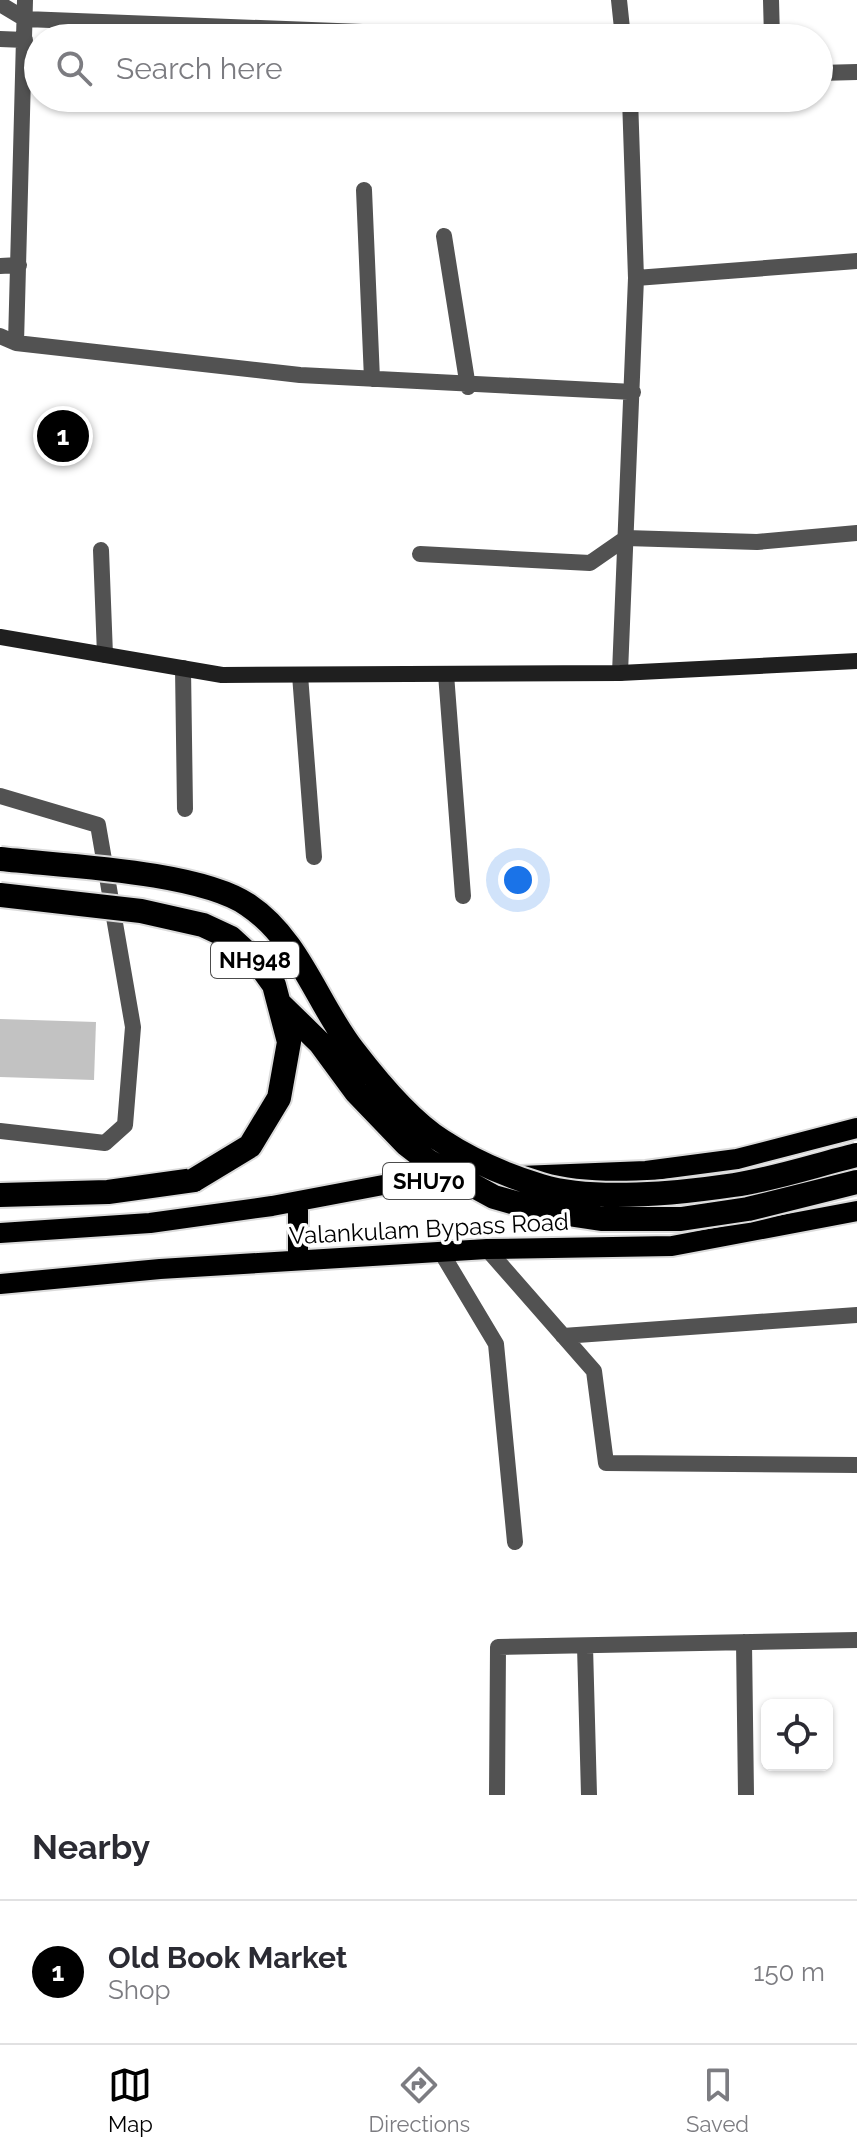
<!DOCTYPE html>
<style>
body{margin:0;font-family:Raleway,sans-serif;background:#f7f7f7;color:#2b2b33}
.controls{position:absolute;right:24px;bottom:24px;display:grid;overflow:hidden;border-radius:12px;box-shadow:0 2px 6px #0004}
.controls button{width:72px;height:72px;display:grid;place-items:center;padding:0;border:0;border-bottom:2px solid #e1e1e2;background:#fff;color:#2b2b33;font:40px sans-serif}
.you{position:absolute;left:518px;top:880px;width:28px;height:28px;margin:-20px;border:6px solid #fff;border-radius:50%;background:#1a73e8;box-shadow:0 0 0 12px #1a73e833}
.badge{display:grid;place-items:center;width:52px;height:52px;border-radius:50%;background:#000;color:#fff;font-size:26px;font-weight:700}
.pin{position:absolute;translate:-50% -50%;border:4px solid #fff;box-shadow:0 2px 8px #0006}
.list{margin:0;padding:0;list-style:none}
h2{display:flex;justify-content:space-between;align-items:center;height:104px;margin:0;padding:0 32px;font-size:34px}
h2 small{font-size:26px;font-weight:400;color:#7c7c81}
.list li{display:grid;grid-template-columns:52px 1fr auto;gap:24px;align-items:center;box-sizing:border-box;height:144px;padding:0 32px;border-top:2px solid #e1e1e2}
.list b{display:block;font-size:30px;white-space:nowrap}
.list p{margin:0;font-size:26px;white-space:nowrap;color:#7c7c81}
.list em{font-size:26px;font-style:normal;color:#7c7c81}
.icon{flex:none;width:44px;height:44px;fill:none;stroke:currentColor;stroke-width:2;stroke-linecap:round;stroke-linejoin:round}
.map{position:relative;flex:none;width:857px;height:1795px;overflow:hidden}
.search{position:absolute;background:#fff;box-shadow:0 2px 6px #0004;left:24px;right:24px;top:24px;height:88px;display:flex;align-items:center;gap:20px;box-sizing:border-box;padding:0 28px;border-radius:44px;color:#7c7c81;font-size:30px}
.sheet{height:248px;background:#fff}
nav{display:flex;justify-content:space-around;align-items:center;box-sizing:border-box;height:112px;border-top:2px solid #e1e1e2;background:#fff;font-size:22px;color:#7c7c81}
nav a{display:grid;justify-items:center;gap:4px}
nav .on{color:#000}
.map>svg:first-child{display:block}
</style>
<div class="map">
<svg width="857" height="1795" viewBox="0 0 857 1795">
<rect width="100%" height="100%" fill="#fff"/>
<path fill="#c2c2c2" d="M0,1019L96,1022L94,1080L0,1077Z"/>
<g fill="none" stroke-linecap="round" stroke-linejoin="round">
<defs>
<path id="primary" d="M520,1176L646,1171L737,1159L857,1128
M0,1233L150,1223L272,1206L399,1182L464,1179
M298,1260V1202
M0,1284L160,1269L487,1249L672,1246L857,1211"/>
<path id="highway" d="M0,1195L108,1192L194,1180"/>
</defs>
<use href="#primary" stroke="#dbdbdb" stroke-width="24"/>
<use href="#highway" stroke="#dbdbdb" stroke-width="28"/>
<path stroke="#525252" stroke-width="16" d="M0,796L98,825L133,1027L125,1125L105,1143L0,1131"/>
<path stroke="#525252" stroke-width="16" d="M619,0L623,38
M771,0L772,38
M0,4L25,19L516,38
M0,39L25,40
M819,73L857,72
M364,190L372,379
M444,236L468,387
M0,266L19,265
M636,278L857,261
M0,336L16,343L25,0
M16,343L300,375L633,392
M101,550L105,655
M420,554L590,563L626,538L757,542L857,533
M183,668L185,809
M620,673L636,278L630,98
M446,674L463,896
M300,675L314,857
M487,1249L594,1371L606,1463L857,1465
M441,1252L496,1344L515,1542
M563,1336L857,1315
M744,1642L746,1795
M585,1646L589,1795
M497,1795L498,1647L857,1640"/>
<path stroke="#1f1f1f" stroke-width="16" d="M0,637L222,675L620,673L857,661"/>
<use href="#primary" stroke="#000" stroke-width="20"/>
<use href="#highway" stroke="#000" stroke-width="24"/>
<defs>
<path id="highway-bridge" d="M0,859C63,866 198,871 248,905C300,940 317,1004 354,1051C377,1081 410,1121 442,1141C471,1160 508,1176 541,1186C593,1202 680,1193 734,1185C775,1179 816,1165 857,1155
M0,895L141,911L203,925L231,938L259,964L274,985L289,1042L279,1098L250,1146L194,1180
M279,1003L320,1043L356,1092L406,1144L428,1161L494,1197L541,1210L601,1219H681L748,1209L857,1182"/>
</defs>
<use href="#highway-bridge" stroke="#dbdbdb" stroke-width="28" stroke-linecap="butt"/>
<use href="#highway-bridge" stroke="#000" stroke-width="24"/>
</g>
<g text-anchor="middle" stroke-width="7" stroke-linejoin="round" paint-order="stroke">
<g fill="#fff" stroke="#4c4c4c" stroke-width="2">
<rect x="211" y="942" width="88" height="36" rx="6"/>
<rect x="383" y="1163" width="92" height="36" rx="6"/>
</g>
<g font-size="22" font-weight="bold" fill="#000">
<text x="255" y="968">NH948</text>
<text x="429" y="1189">SHU70</text>
</g>
<g font-size="24" fill="#000" stroke="#fff">
<text transform="translate(429 1229) rotate(-3)" y="8">Valankulam Bypass Road</text>
</g>
</g>
</svg>
<div class="controls">
<button><svg class="icon" aria-label="locate" viewBox="0 0 24 24"><circle cx="12" cy="12" r="6"/><path d="M12 2v4M12 18v4M2 12h4M18 12h4"/></svg></button>
</div>
<div class="you"></div>
<div class="pin badge" style="left:63px;top:436px">1</div>
<div class="search"><svg class="icon" aria-label="search" viewBox="0 0 24 24"><circle cx="10" cy="10" r="6"/><path d="M15 15l6 6"/></svg>Search here</div>
</div>
<section class="sheet">
<h2>Nearby<small></small></h2>
<ul class="list">
<li><span class="badge">1</span><div><b>Old Book Market</b><p>Shop</p></div><em>150 m</em></li>
</ul>
</section>
<nav>
<a class="on"><svg class="icon" aria-label="map" viewBox="0 0 24 24"><path d="M3 6l6-2 6 2 6-2v14l-6 2-6-2-6 2zM9 4v14M15 6v14"/></svg>Map</a>
<a><svg class="icon" aria-label="directions" viewBox="0 0 24 24"><path d="M12 3l9 9-9 9-9-9zM9 14v-3h6M13 9l2 2-2 2"/></svg>Directions</a>
<a><svg class="icon" aria-label="saved" viewBox="0 0 24 24"><path d="M7 4h10v16l-5-4-5 4z"/></svg>Saved</a>
</nav>
